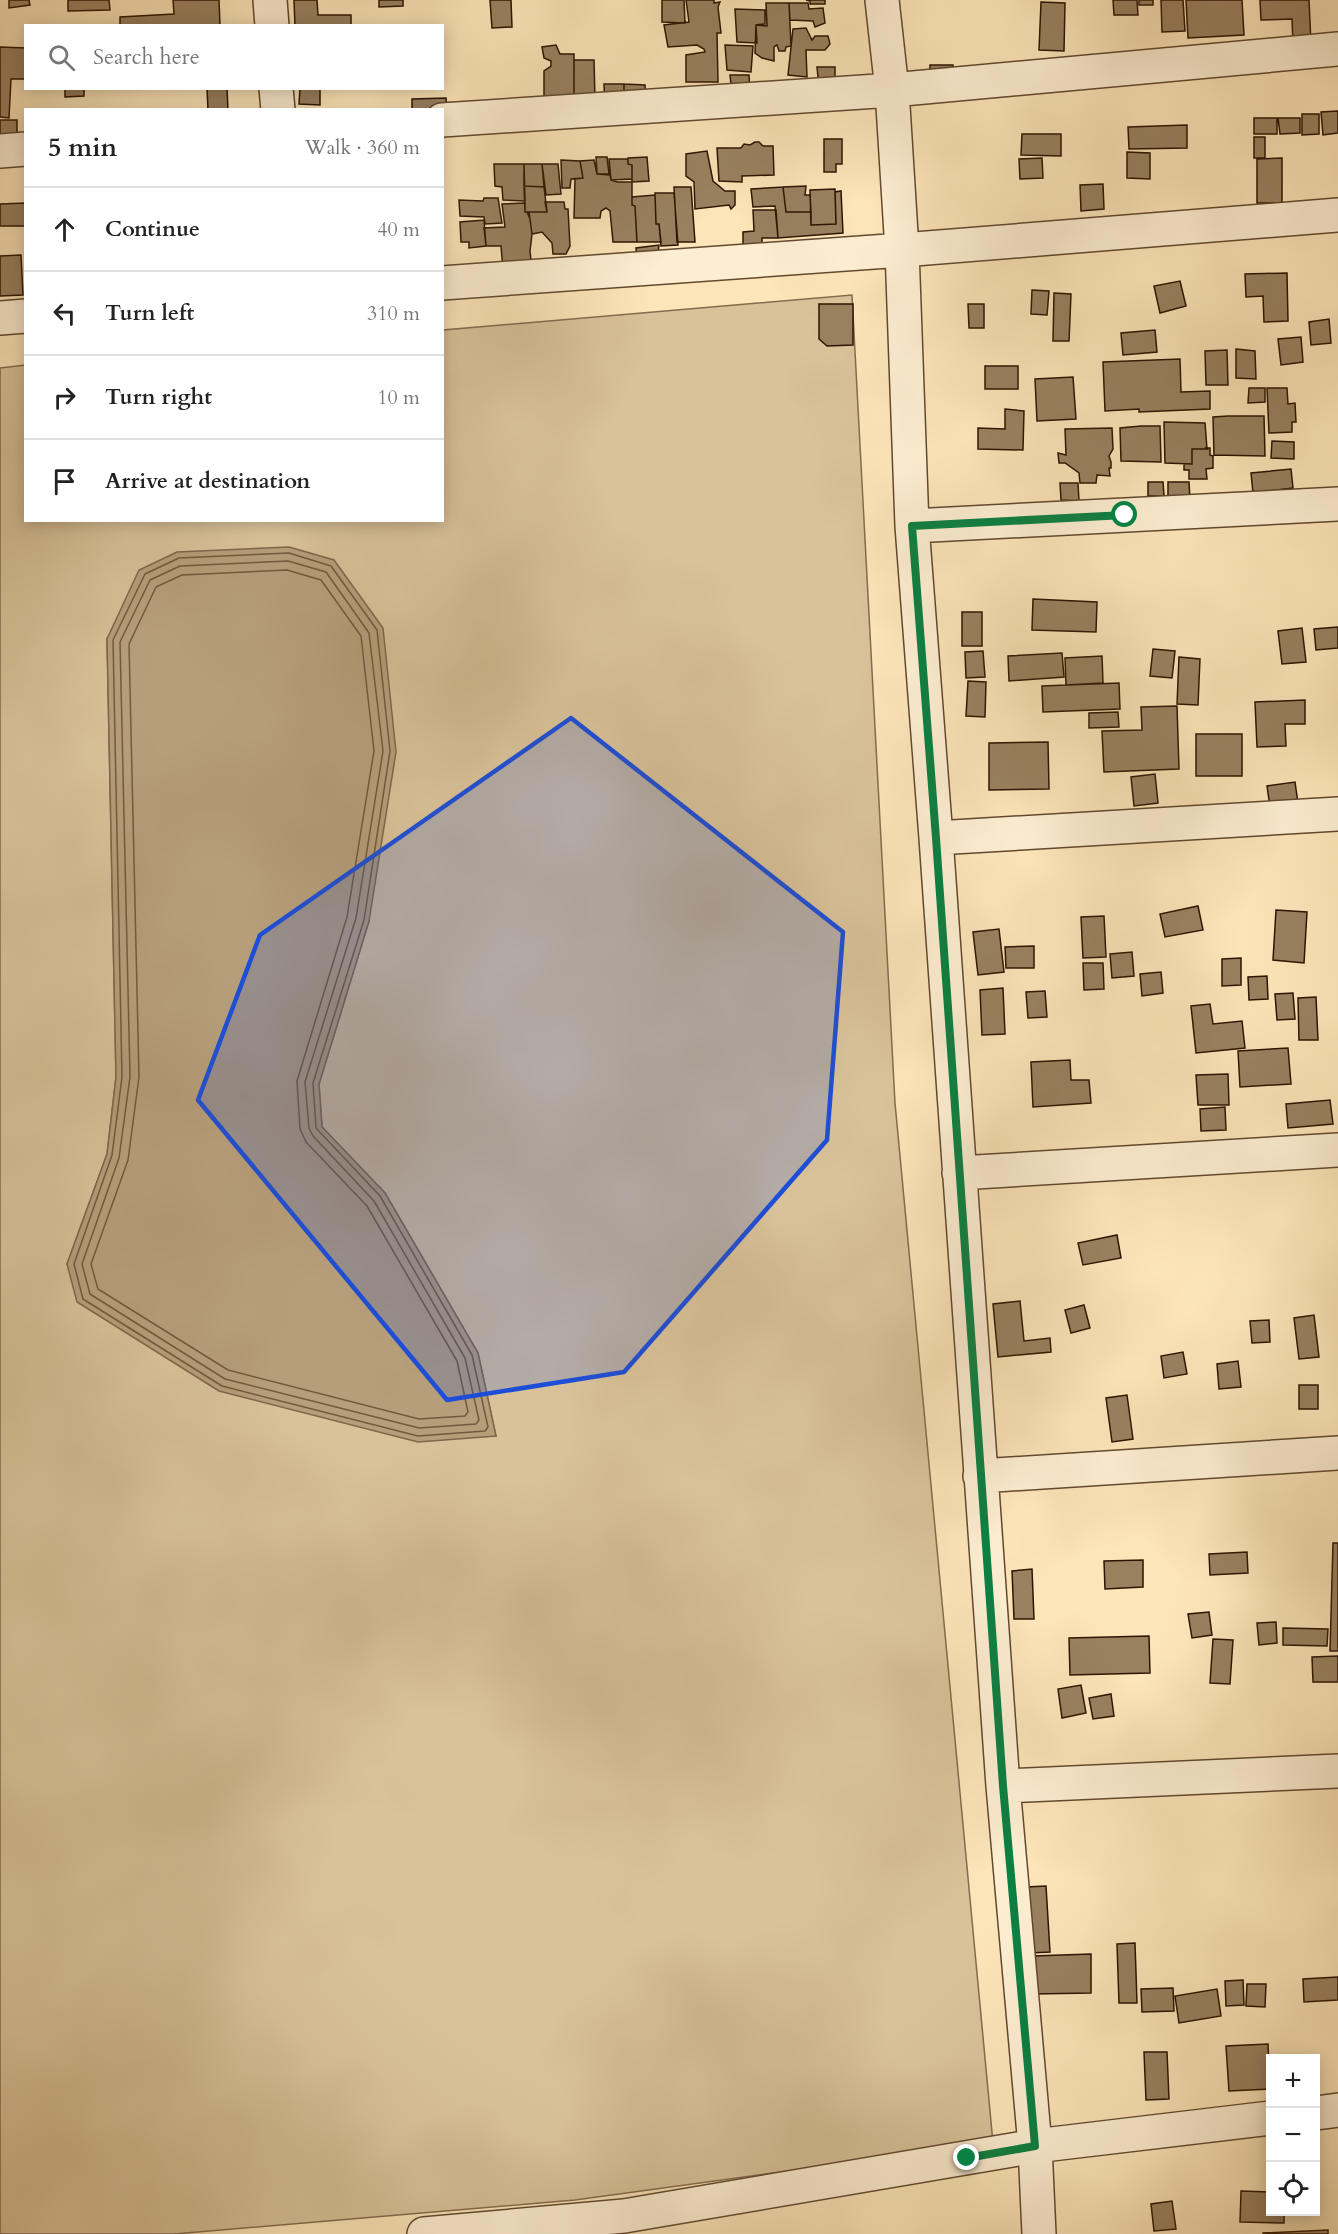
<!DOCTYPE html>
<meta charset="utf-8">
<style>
body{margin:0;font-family:Cardo,serif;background:#f2f2f2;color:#222}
.controls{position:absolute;right:18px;bottom:18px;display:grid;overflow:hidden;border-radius:0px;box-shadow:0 3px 15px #0003}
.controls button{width:54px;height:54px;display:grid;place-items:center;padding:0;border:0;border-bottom:2px solid #e0e0e0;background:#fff;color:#222;font:30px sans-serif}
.stop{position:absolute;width:18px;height:18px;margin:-14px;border:4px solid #0b8043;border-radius:50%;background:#fff}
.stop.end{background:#0b8043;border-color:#fff;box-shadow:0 2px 6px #0008}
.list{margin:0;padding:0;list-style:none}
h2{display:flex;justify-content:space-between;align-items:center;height:78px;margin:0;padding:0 24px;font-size:26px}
h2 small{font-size:20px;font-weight:400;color:#767676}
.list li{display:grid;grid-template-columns:39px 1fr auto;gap:18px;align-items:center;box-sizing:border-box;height:84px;padding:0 24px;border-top:2px solid #e0e0e0}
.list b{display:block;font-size:22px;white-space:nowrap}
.list em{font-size:20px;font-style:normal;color:#767676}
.icon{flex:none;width:33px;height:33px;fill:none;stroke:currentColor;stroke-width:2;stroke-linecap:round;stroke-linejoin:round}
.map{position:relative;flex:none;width:1338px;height:2234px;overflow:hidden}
.search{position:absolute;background:#fff;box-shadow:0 3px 15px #0003;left:24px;top:24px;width:420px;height:66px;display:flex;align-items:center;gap:15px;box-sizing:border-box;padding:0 21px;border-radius:0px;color:#767676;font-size:22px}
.panel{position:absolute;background:#fff;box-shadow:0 3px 15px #0003;left:24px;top:108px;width:420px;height:414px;border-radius:0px}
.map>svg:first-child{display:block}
</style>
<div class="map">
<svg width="1338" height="2234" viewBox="0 0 1338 2234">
<rect width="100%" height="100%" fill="#fce5b9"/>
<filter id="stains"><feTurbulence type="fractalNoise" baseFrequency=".00333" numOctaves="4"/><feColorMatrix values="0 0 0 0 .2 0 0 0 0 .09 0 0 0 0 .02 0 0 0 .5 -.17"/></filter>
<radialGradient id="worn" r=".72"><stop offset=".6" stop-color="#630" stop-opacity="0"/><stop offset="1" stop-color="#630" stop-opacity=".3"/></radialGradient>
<path fill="#d9c29a" stroke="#836c4d" stroke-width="1.5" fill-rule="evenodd" d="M852,295L895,1103L993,2143L575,2200L174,2234H0V368L25,365L26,520H442L443,330ZM107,639L369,921L319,1084L322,1127L385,1193L478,1353L496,1436L67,1264L107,1154L116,1077Z"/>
<path fill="#b69e7a" stroke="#7f6749" stroke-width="1.5" d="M289,547L334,560L383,628L396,752L369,921L319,1084L322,1127L385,1193L478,1353L496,1436L418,1442L219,1391L77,1302L67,1264L107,1154L116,1077L107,639L139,570L177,552Z"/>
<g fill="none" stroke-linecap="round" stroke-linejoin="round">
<path stroke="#725a3d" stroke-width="1.5" d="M289,553L331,566L377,630L390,751L364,920L313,1083L316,1128L380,1196L472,1355L488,1427L485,1431L418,1436L222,1386L83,1299L74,1264L112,1155L122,1077L113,640L145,574L179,558Z
M288,561L326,572L369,633L383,751L356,918L305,1082L309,1128L313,1136L374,1201L465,1358L479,1420L476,1424L419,1428L225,1379L90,1294L82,1264L119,1158L130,1077L120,642L150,580L180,566Z
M287,570L321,580L361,636L374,751L347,917L297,1081L300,1129L306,1142L367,1206L457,1361L468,1412L465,1416L419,1419L228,1370L98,1289L91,1264L128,1160L139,1077L129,644L156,587L182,575Z"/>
</g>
<path fill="#998160" stroke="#2d1500" stroke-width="1.5" d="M9,0H29L30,5L9,8Z
M68,0H109L110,10L68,11Z
M173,0H219L220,26H120V17L174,14Z
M294,0H317L318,15H351V26H295Z
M379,0H403V6L379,7Z
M490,0H511L512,27L492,28Z
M662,0H684L685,23L662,22Z
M714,0V3L720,2L718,7L721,33H717L718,82H686V55L705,52L704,49L697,45L668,47L664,25L689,22L686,0Z
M806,0H825V4H810V1Z
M1113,0H1137L1138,15H1114Z
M1139,0H1153V5H1139Z
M1161,0H1183L1185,31L1162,32Z
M1186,0H1242L1244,35L1188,38Z
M1260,0H1309L1311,43L1293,44L1292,19L1261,20Z
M1041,2L1065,3L1064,51L1039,50Z
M766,3H789L791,46L786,47L785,51H779L777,45L774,47V61L762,58L755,53L756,25L767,26Z
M789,3H808L809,9L823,8L825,23L815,27L813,21L790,20Z
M735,9L765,10V24L756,25L757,43L737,42Z
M806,28L812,40L815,36H828L830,44L825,50H806L807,77L788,75L793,29Z
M556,45L560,54H574V97H544V71L551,66V61L544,58L542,47Z
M725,45L753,46L751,72L727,70Z
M0,47L26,48V79H11L9,118L0,117Z
M574,60H594L595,99L574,97Z
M930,65H953L954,83L930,84Z
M817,67H835V87H819Z
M730,75H749L750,95L732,94Z
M604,84H624V107L605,108Z
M624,84L645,85L646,105L624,107Z
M65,88H84V96L65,97Z
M207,88H227L228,110H208Z
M300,88H320V105L299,104Z
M446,98L448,121L442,110H412V99Z
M1338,111V133L1323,135L1321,112Z
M1302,114H1319V134L1302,135Z
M1254,118H1277V134H1254Z
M1278,118H1300V133L1280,134Z
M0,120H17V155H0Z
M1187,125V148L1129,149L1128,127Z
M1022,134H1061V156L1021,155Z
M1254,137H1265V158H1254Z
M824,139H842V164H836V172H824Z
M755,142H759L763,146H773L774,175L742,176V182L719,181L717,148H741L744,144L750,145Z
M707,151L713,181L725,191H735V205L731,209L729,205L695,209L694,182L686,176V154Z
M1127,152L1150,153V179L1127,178Z
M596,157H607L609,174H597Z
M647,157L649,181L632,182V165L628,164V158Z
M1042,158L1043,178L1020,179L1019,159Z
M1282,158V203H1257V159Z
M609,159H628V164L632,165V179L611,180Z
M561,160L580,161L583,178L571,179L570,188H562Z
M594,160L597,174L610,175L611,180L617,182H632V205L635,206L637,242H613L610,211L606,208L601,211L600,218H574L575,179L583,178L580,161Z
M494,164H524L525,201L503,200L502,187L495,186Z
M524,164H542L544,187L524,186Z
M542,164H558L561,194L546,195Z
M1103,184L1104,209L1081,211L1080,185Z
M524,186L544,187L547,212H525Z
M806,186L805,195H810L811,212H786L783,187Z
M674,187H691L695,242H677Z
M783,187L786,212H811V225L836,224L835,192L841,191L843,233L778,238L775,206L753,207L751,189Z
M835,189L836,224L811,225L810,190Z
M655,193H674L678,245L661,246L659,224H656Z
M655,195L656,224H659L661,242H637L635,206L632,205V197Z
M484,198H498L502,223L485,224L484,217L460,216L459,200L483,201Z
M545,202H564L565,209H568L570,246L566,254H553L552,243L542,232L532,234L529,212H547Z
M26,203V226H0V204Z
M525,203V212H527L530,219L532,234L530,251L532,270L503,269L501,246H486L484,228L505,227L502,204Z
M753,210H776L778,238H762V249L743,251V232L754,231Z
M484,220L486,246L469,248V242H461L460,222Z
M659,245L657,264L637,261L636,248Z
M21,255L23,295L0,296V256Z
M1287,273L1288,321L1264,322L1263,296L1246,297L1245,274Z
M1180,281L1186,306L1160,313L1154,286Z
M1032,290L1049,291L1047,315L1031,314Z
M1054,293L1071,294L1069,341H1053Z
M819,304H853V345L827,346L819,339Z
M968,304H984V328H969Z
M1329,319L1331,343L1311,345L1309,322Z
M1155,330L1157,352L1123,355L1121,333Z
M1301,337L1303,362L1281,365L1278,339Z
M1236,349L1255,351L1256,379L1236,378Z
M1227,350L1228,385H1206L1205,351Z
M1180,359L1181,392L1210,391V409L1139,412V409L1105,411L1103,362Z
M985,366H1018V389H985Z
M1073,377L1076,419L1037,421L1035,379Z
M1249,388H1265V402L1248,403Z
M1267,388H1287L1288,404L1295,403L1296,422H1292V432L1269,433Z
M1005,409L1024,411L1023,450L978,449V428L1005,429Z
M1228,416H1264L1265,456L1214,455L1213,417Z
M1164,422L1205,423L1207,449H1192V464L1165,463Z
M1141,426H1160L1161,462L1121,461L1120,428Z
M1112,428L1113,449L1109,456L1111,462V468H1109L1110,476L1097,475L1096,483H1080L1079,473L1065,463H1059L1058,453L1066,455L1065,429Z
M1272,441L1294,442V459L1271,458Z
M1206,448H1210V455L1213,456V468L1206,469L1207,479H1189V470H1184V464H1192V449H1207Z
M1291,469L1293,488L1253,493L1251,473Z
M1148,482H1163L1164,496H1148Z
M1168,482H1189L1190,499H1168Z
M1060,483H1078L1079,501L1061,500Z
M1033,599L1097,602L1096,632L1032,630Z
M962,612H982V646H962Z
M1338,627V648L1316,650L1314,629Z
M1302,628L1306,662L1282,664L1278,631Z
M1153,649L1175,651L1172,678L1150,676Z
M983,651L985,677L966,678L965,652Z
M1062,653L1064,677L1009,681L1008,656Z
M1102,656L1103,683L1066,685L1065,658Z
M1179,657L1200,659L1198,705L1177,704Z
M968,681L986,682L985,717L966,716Z
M1119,683L1120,709L1043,712L1042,686Z
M1305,700V724H1285L1286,746L1257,747L1255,702Z
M1177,706L1179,769L1104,772L1102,731L1142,730L1141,707Z
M1118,712L1119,727L1089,728V713Z
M1196,734H1242V776H1196Z
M1048,742L1049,789L989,790V743Z
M1155,774L1158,803L1134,806L1131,777Z
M1295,782L1298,803L1270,807L1267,786Z
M1198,906L1203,930L1165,937L1160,914Z
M1276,910L1307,912L1304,963L1273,960Z
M1104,916L1106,957L1083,958L1081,917Z
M999,929L1004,972L978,975L973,932Z
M1034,946V968H1006L1005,947Z
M1132,952L1134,976L1112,978L1110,954Z
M1241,958V985L1222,986V959Z
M1083,963H1103L1104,989L1084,990Z
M1161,972L1163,993L1142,996L1140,974Z
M1267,976L1268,999L1249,1000L1248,977Z
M1003,988L1005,1034L982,1035L980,990Z
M1045,991L1047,1017L1028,1018L1026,992Z
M1293,993L1295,1019L1277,1020L1275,994Z
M1316,997L1318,1040H1299L1298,998Z
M1210,1004L1213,1024L1242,1021L1245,1048L1196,1053L1191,1006Z
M1288,1048L1291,1084L1240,1087L1238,1051Z
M1070,1060L1071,1080H1089L1091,1103L1033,1107L1031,1062Z
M1228,1074L1229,1105H1198L1196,1075Z
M1330,1100L1333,1124L1288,1128L1286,1104Z
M1225,1107L1226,1130L1201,1131L1200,1109Z
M1117,1235L1121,1258L1083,1265L1078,1243Z
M1020,1301L1024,1341L1050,1338L1051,1352L998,1357L993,1304Z
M1084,1305L1090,1328L1071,1333L1065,1310Z
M1314,1315L1319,1357L1299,1359L1294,1318Z
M1269,1320L1270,1342L1252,1343L1250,1321Z
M1183,1352L1187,1374L1164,1378L1161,1356Z
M1238,1361L1241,1387L1219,1389L1217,1364Z
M1299,1385H1318V1409H1299Z
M1127,1395L1133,1439L1112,1442L1106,1398Z
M1333,1543H1338V1651H1330Z
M1247,1552L1248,1573L1210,1575L1209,1554Z
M1143,1560V1587L1105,1589L1104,1561Z
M1032,1569L1034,1619H1014L1012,1571Z
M1209,1612L1212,1635L1192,1638L1188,1614Z
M1276,1622L1277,1643L1259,1645L1257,1623Z
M1283,1628L1328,1629L1327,1646L1283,1645Z
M1149,1636L1150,1673L1070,1675L1069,1638Z
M1213,1639L1233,1640L1230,1684L1210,1683Z
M1338,1656V1682H1313L1312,1657Z
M1081,1685L1086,1713L1062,1718L1058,1689Z
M1111,1694L1114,1716L1093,1719L1089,1698Z
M1046,1886L1050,1952L1031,1953L1026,1887Z
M1135,1943L1137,2003H1119L1117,1944Z
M1091,1954V1993L1033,1994L1032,1956Z
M1338,1977V2000L1304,2002L1303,1979Z
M1243,1980L1244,2005L1226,2006L1225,1981Z
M1247,1984H1266L1265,2007L1246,2006Z
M1173,1988L1174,2011L1142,2012L1141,1989Z
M1217,1989L1221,2016L1179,2023L1175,1996Z
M1268,2044L1270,2089L1229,2091L1226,2046Z
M1144,2052H1167L1169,2099L1146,2100Z
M1241,2191L1270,2192V2212H1284V2223L1240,2222Z
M1172,2201L1176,2229L1154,2231L1151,2204Z
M1328,2230V2234H1263V2233Z"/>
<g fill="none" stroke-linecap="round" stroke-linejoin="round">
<defs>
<path id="street" d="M270,0L272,26
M882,0L892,90L902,250L912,526L936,838L1003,1786L1035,2146L1039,2234
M276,88L278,110
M442,120L892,90L1338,49
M0,151L26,149
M442,283L902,250L1338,215
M0,318L26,316
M912,526L1338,504
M936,838L1338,814
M959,1173L1338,1150
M980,1476L1338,1453
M1003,1786L1338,1771
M1316,2113L1338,2110
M424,2234L624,2216L1035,2146L1270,2118"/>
</defs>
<use href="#street" stroke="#61492e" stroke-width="36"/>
<use href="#street" stroke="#fdeed2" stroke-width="33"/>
</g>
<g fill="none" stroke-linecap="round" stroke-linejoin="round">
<path stroke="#0b8043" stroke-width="8" d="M967,2158L1035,2146L1003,1786L936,838L912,526L1125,515"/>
</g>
<path fill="#1d4ed8" fill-opacity="0.2" stroke="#1d4ed8" stroke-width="4.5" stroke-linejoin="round" d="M571,718L843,932L827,1140L624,1372L447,1400L198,1100L260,935Z"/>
<rect width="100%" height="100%" filter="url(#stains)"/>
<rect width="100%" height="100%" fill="url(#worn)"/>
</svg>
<div class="controls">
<button>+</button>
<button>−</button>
<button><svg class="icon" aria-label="locate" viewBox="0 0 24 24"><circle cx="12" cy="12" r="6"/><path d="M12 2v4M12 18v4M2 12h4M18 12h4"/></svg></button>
</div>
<div class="stop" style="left:1125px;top:515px"></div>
<div class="stop end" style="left:967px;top:2158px"></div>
<div class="search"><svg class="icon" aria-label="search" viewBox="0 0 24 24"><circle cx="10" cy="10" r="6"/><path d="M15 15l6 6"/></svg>Search here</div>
<section class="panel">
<h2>5 min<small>Walk · 360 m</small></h2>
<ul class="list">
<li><svg class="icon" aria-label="ahead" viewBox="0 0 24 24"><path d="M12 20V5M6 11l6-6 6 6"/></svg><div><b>Continue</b></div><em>40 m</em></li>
<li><svg class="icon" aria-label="left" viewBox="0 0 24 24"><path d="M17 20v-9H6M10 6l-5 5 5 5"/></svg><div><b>Turn left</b></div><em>310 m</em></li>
<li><svg class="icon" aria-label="right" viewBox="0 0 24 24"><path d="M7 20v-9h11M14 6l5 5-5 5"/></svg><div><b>Turn right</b></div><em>10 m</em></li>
<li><svg class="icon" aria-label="arrive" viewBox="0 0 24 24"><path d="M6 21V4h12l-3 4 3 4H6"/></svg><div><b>Arrive at destination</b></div></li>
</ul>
</section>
</div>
